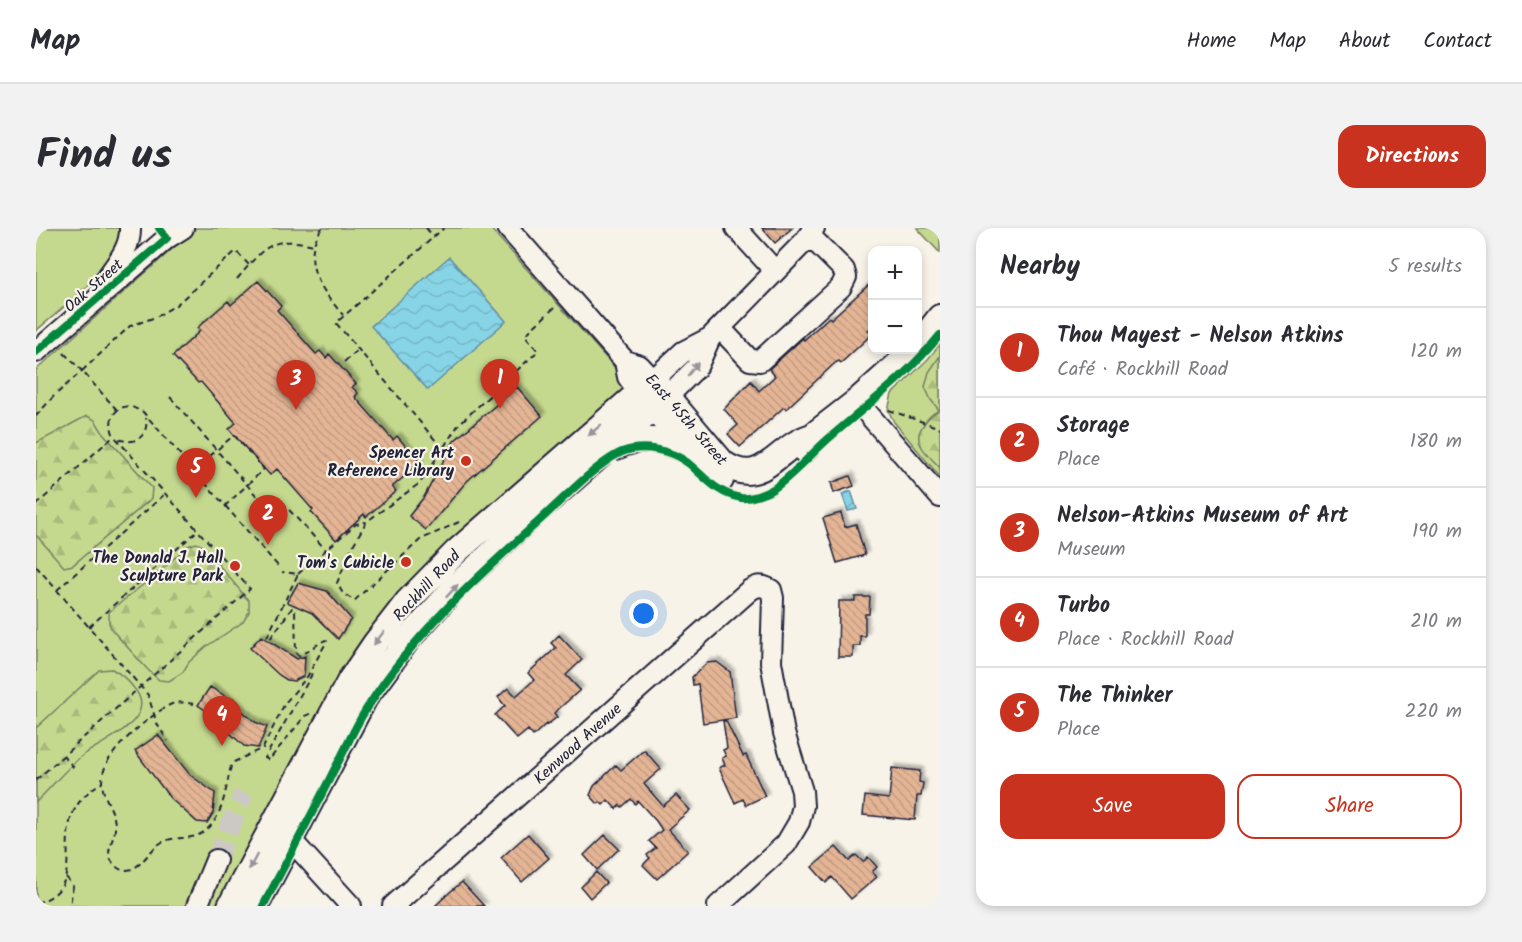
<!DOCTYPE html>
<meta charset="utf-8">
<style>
body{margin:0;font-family:Kalam,sans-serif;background:#f2f2f3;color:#2b2b33}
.controls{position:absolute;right:18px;top:18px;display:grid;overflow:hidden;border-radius:12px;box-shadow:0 3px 9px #0003}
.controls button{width:54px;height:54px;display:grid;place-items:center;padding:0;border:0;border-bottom:2px solid #e1e1e2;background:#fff;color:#2b2b33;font:30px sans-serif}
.you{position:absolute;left:608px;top:386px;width:21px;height:21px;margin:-15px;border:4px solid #fff;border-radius:50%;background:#1a73e8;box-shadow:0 0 0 9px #1a73e833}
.badge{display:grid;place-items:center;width:39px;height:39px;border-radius:50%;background:#c8321e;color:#fff;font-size:20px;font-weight:700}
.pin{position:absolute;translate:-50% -50px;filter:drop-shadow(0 2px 3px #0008)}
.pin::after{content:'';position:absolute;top:32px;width:21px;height:18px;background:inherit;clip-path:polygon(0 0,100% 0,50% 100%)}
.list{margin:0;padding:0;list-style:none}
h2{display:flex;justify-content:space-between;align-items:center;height:78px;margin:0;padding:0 24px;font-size:26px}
h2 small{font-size:20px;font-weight:400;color:#7c7c81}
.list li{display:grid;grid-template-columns:39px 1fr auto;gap:18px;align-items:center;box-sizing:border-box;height:90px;padding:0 24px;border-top:2px solid #e1e1e2}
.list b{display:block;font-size:22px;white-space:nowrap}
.list p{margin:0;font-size:20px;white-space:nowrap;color:#7c7c81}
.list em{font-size:20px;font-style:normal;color:#7c7c81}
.actions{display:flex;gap:12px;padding:18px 24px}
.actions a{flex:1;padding:14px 0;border:2px solid #c8321e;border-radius:18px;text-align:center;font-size:21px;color:#c8321e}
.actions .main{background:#c8321e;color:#fff}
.map{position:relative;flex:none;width:904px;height:678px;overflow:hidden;border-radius:18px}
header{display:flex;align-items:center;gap:36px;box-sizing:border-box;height:84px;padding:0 30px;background:#fff;border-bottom:2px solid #e1e1e2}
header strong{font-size:28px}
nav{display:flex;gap:33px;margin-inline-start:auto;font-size:21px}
.intro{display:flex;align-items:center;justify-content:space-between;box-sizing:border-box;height:144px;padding:0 36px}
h1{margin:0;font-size:42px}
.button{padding:15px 27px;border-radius:18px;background:#c8321e;color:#fff;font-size:21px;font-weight:700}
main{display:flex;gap:36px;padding:0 36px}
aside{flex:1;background:#fff;border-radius:18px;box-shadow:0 3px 9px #0003}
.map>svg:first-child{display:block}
</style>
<header>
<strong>Map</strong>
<nav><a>Home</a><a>Map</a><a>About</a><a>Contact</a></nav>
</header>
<div class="intro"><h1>Find us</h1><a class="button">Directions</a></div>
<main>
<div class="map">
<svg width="904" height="678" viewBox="0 0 904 678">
<defs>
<pattern id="forest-firs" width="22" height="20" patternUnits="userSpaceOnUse" patternTransform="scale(1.5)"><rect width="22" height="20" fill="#c5d98e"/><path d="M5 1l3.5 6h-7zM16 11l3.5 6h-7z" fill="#a9ba7b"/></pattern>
<pattern id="water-waves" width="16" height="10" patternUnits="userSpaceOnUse" patternTransform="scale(1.5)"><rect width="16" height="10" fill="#87d4e6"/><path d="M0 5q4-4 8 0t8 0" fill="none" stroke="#74b6c6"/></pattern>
<pattern id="building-back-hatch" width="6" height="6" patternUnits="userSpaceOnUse" patternTransform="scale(1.5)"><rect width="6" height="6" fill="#e4b595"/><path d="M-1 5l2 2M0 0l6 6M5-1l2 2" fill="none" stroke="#c39b81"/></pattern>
<filter id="shadow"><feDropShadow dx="3.5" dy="-3.5" stdDeviation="1.5" flood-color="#0004"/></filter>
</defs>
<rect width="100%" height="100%" fill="#f7f3e8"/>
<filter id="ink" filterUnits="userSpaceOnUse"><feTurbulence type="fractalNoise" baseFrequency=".0167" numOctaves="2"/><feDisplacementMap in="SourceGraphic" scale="12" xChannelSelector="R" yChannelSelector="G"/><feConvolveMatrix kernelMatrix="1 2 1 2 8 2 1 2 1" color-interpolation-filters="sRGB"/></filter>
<g filter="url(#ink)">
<path fill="#c5d98e" stroke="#747e64" stroke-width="1.5" d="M0,0H89C86,34 25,81 0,103Z
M160,0H454L589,151L591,162L379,357L185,678H0V142Z
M881,0H904V25Z
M904,116V249L858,194L852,182L856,166L892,131Z"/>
<path fill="url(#forest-firs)" stroke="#747e64" stroke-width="1.5" d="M904,128V240C894,228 875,215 886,199C891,191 894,187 903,182L895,172L889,159L893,144Z
M51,188L59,192L67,205L116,260L115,271L37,337L28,339L0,307V215C18,207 34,196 51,188Z
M160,315L167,318L213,373V384L207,394L171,418L153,434L147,444L133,453L123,452L112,442L76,402L73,395V384L124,343L152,318Z
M76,441C85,446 91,451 97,459C126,491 67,512 46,528C29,541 16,559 0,574V500L63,442Z"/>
<path fill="url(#water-waves)" stroke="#5f8da2" stroke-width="1.5" d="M413,29L470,93L392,162L335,98Z
M815,263L821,281L812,283L806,266Z"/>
<path fill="url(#building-back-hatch)" stroke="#22223b" stroke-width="1.5" filter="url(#shadow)" d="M726,0H756L739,15Z
M222,53L245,78L241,82L280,126L284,123L290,130L293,126L320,156L316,159L322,165L319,169L357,212L361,208L384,235L356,259L360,263L330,289L328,286L300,312L275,284L277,282L241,241L234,247L198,207L193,201L200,195L165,154L162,155L137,128L164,103L161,100L192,73L195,77Z
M837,53V98L832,102L836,106L805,135L803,133L799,135L750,181L748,179L704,219L692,206L702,197L688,181L715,153L723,163L739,148L733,141L767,110L768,112L793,89L795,91Z
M481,159L506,188L430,254L390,302L373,288L388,269L418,213Z
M814,248L818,258L798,265L795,255Z
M805,285L809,299L820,296L829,327L801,335L787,290Z
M262,355L291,363L315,391L302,411L276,385L251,374Z
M819,369H834L833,386H829V408H824V418H817V429H802L803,373H819Z
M523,407L546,432L530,447L544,462L518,485L521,489L511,497L510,496L497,508L492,502L481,511L459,487L469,478L462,469L472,460L480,468L498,452L492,445L520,420L515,415Z
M225,408L261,431L269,428L268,448L258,453L251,452L243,447L214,420Z
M681,434L694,444L700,490L667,495L662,456L657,457L656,449L671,435Z
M174,459L186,466L219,494L231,499L222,520L208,518L169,482L162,477Z
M687,493H690L707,528L710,527L729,568L710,577L707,571L699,575L683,540L689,537L686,530L690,528L687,522L691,520Z
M122,507L154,547L179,565L177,585L171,595L161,594L134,570L99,523Z
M608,522L625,541L608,556L627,578L640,567L654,582L632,601L652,623L621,651L607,637L614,630L611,627L620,620L613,613L626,602L620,593L602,573L599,576L595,571L586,579L584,577L580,581L572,572L567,577L564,574L562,576L554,567L558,558L580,537L585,542Z
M856,540L884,543L883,554L887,555L885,568H881L879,592L827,587L829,568L853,571Z
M492,606L513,630L486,654L465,630Z
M569,607L583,621L561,642L548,627Z
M800,619L813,633L820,627L827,634L832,629L841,639L836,644L841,649L815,671L796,649L790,655L776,639Z
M560,644L570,655L554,670L545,659Z
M426,654L448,678H399L414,664Z"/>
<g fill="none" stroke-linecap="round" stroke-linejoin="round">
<path stroke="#ccc9c5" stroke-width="20" stroke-dasharray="20 10" stroke-linecap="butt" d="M180,632L208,565"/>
<defs>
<path id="minor" d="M472,0L589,133L592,149L603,164
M700,0L739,43
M67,56C77,39 95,22 94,0
M684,100L714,132L724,133L805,59L810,49L808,42L773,7
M0,124L131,10L147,0
M589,133L604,138L617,152L647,124L674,110L769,13L778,0
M632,168L661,139L674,110
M821,173L904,269
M244,605L255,612L315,678
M161,678L180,632
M357,678L714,362C722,357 726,357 735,362L737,370L735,434L748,505L766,563L767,578L763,594L750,616L682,678"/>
<path id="major" d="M882,117L904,89
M607,168L656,225L685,252
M580,219C606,206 627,212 652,223
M768,222L771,219L776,208L821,173L878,122
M194,678L314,452L340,414L371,374L421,323L617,152L687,235C727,263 741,217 776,208
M220,678L329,470L372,411L419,359L504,280L632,168"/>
</defs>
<use href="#minor" stroke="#22223b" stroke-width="24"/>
<use href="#major" stroke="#22223b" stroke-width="28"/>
<path stroke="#22223b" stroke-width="2" stroke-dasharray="6 4.5" stroke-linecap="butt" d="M286,0C263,34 285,61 307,87
M390,0L398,9
M201,51C228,20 234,7 277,17
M308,134L322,122
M134,169L233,282L244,272L290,322
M81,182L46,143L94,98L120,89L140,77L200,23L213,37
M853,182L904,200
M0,188L18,168L46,143L26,123
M83,211C99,218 113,208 110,190
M406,220L300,95L408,0
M158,242L198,207L228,241L189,278
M0,277L78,208
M423,294L384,312L318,373L306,364L301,355L315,321L330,294L384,255L423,196L502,123L489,107L518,80
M0,338L112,467L121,496L132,513
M262,346L320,296L330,294
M21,362L129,266
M53,399L161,303
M158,476C151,475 143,473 136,476C121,482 86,512 77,526C70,534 66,545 66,555C67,571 79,582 79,598C80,612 66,623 78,636C81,640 85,643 90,642C106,642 114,618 129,613C138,609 150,611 160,608C187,598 189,562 195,538L198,534L227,520L249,475L271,449L291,413L289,412L263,428L260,425L259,381L256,380L234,411L231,409L262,346L246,344
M274,486L269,488L233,532L229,530L275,448L277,440
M27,527L38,540
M0,552L214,361L78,208C71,193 77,179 94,178L107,184L242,338
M30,649L37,658L34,678
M0,675C55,659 14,609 45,572C52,564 57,559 66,555"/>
<use href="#minor" stroke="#f7f3e8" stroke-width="20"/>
<use href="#major" stroke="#f7f3e8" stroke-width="24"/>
<defs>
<path id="cycleway" d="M0,124L131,10L123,0
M227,678C251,633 275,588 298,542C310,521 319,497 333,477C378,406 441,349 503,293C524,274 562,234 586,224C607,216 635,222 652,235C669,249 681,266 705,270C715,271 729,266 737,261C755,249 775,226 792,211C831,177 871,148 904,107"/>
</defs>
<use href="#cycleway" stroke="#f7f3e8" stroke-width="11"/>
<use href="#cycleway" stroke="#00873e" stroke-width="8"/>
</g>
<defs><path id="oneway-solid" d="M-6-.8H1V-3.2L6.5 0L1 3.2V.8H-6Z" transform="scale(1.5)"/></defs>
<g fill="#97959a">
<use href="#oneway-solid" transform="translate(657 141) rotate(-51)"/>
<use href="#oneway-solid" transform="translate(559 202) rotate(139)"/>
<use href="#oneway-solid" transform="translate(416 363) rotate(-47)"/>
<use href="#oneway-solid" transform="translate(343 410) rotate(127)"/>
<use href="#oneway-solid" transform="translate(217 634) rotate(118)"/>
</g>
</g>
<g fill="#c8321e" stroke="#f7f3e8" stroke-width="2">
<circle cx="430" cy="233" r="6"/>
<circle cx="370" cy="334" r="6"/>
<circle cx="199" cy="338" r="6"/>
</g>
<g text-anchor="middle" stroke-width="4.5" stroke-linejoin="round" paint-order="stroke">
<g font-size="16" fill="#22223b" stroke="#f7f3e8">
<text transform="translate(57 57) rotate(-41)" y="6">Oak Street</text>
<text transform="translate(651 191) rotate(49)" y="6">East 45th Street</text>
<text transform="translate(390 357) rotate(-47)" y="6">Rockhill Road</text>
<text transform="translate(541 515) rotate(-42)" y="6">Kenwood Avenue</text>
</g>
<g font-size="16" font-weight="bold" fill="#22223b" stroke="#f7f3e8" text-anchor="end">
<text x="418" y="230">Spencer Art<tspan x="418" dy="18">Reference Library</tspan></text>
<text x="187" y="335">The Donald J. Hall<tspan x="187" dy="18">Sculpture Park</tspan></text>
<text x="358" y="340">Tom's Cubicle</text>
</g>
</g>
</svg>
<div class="controls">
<button>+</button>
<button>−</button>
</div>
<div class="you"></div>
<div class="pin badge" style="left:464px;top:181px">1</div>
<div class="pin badge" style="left:232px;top:317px">2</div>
<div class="pin badge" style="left:260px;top:182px">3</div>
<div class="pin badge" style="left:186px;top:518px">4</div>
<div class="pin badge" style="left:160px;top:270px">5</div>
</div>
<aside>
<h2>Nearby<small>5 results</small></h2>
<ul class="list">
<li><span class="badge">1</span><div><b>Thou Mayest - Nelson Atkins</b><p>Café · Rockhill Road</p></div><em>120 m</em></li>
<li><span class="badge">2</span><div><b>Storage</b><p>Place</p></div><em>180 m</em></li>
<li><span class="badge">3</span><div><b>Nelson-Atkins Museum of Art</b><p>Museum</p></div><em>190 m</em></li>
<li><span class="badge">4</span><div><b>Turbo</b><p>Place · Rockhill Road</p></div><em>210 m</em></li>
<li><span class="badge">5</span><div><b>The Thinker</b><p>Place</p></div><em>220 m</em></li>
</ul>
<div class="actions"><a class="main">Save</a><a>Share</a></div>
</aside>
</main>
